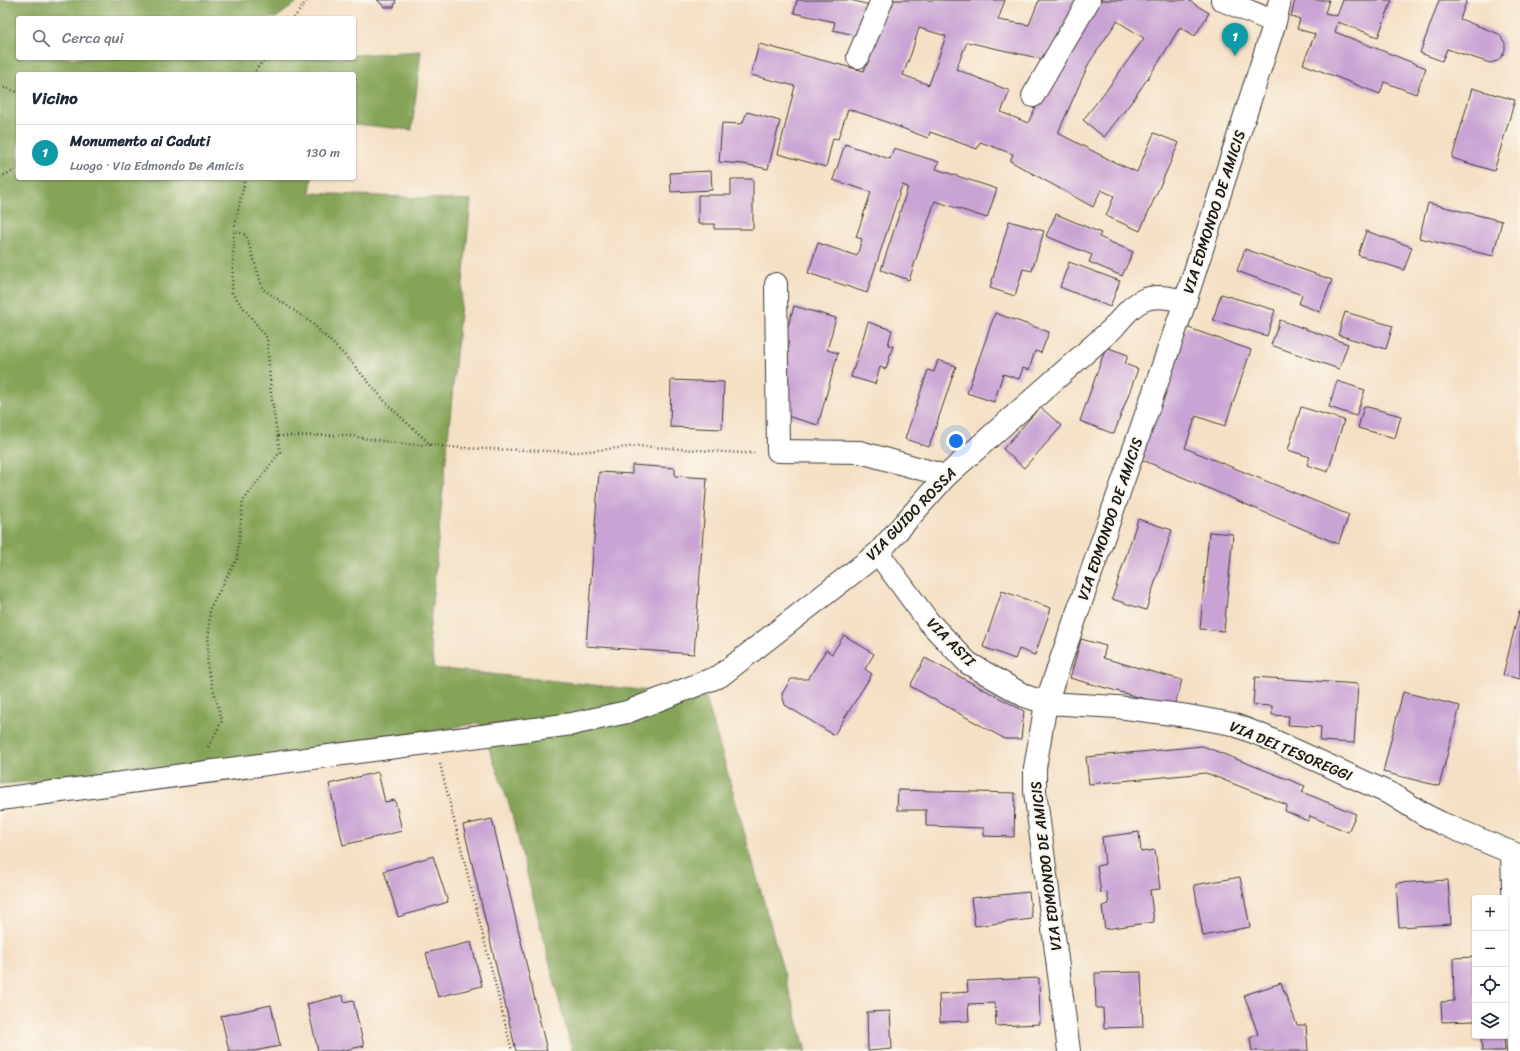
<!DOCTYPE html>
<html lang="it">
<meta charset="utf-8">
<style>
body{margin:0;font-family:Sriracha,sans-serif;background:#f2f2f3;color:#1f2937}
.controls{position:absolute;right:12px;bottom:12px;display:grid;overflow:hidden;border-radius:4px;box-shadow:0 1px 3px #0004}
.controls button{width:36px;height:36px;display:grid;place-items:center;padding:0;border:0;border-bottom:1px solid #e0e1e3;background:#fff;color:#1f2937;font:20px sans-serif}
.you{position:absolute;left:956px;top:441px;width:14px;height:14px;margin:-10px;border:3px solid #fff;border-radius:50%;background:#1a73e8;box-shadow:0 0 0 6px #1a73e833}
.badge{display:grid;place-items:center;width:26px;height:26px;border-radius:50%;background:#2563eb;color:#fff;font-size:13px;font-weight:700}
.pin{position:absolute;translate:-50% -33px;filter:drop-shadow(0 1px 2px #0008)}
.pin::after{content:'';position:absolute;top:21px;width:14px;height:12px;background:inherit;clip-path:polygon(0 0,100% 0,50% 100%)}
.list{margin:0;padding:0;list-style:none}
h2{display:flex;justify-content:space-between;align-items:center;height:52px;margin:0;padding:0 16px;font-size:17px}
h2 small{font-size:13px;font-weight:400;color:#747a83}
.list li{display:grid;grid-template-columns:26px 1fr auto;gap:12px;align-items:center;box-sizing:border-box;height:56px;padding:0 16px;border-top:1px solid #e0e1e3}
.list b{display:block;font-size:15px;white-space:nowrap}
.list p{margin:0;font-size:13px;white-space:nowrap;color:#747a83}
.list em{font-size:13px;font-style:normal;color:#747a83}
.icon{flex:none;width:22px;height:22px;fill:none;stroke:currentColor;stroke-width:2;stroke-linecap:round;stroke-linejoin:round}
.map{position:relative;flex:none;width:1520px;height:1051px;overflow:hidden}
.search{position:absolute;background:#fff;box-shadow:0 1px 3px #0004;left:16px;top:16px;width:340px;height:44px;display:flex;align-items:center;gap:10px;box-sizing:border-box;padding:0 14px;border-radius:4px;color:#747a83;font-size:15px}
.panel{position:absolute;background:#fff;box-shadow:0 1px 3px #0004;left:16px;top:72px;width:340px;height:108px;border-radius:4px}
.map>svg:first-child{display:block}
</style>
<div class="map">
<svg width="1520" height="1051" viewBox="0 0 1520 1051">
<rect width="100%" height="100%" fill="#fbf7ec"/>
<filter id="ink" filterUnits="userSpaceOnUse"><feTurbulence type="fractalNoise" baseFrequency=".025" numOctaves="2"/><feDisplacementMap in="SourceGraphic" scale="8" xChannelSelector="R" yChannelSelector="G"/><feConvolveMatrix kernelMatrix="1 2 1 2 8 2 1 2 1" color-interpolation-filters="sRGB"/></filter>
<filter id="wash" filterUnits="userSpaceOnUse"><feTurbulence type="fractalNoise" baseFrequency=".012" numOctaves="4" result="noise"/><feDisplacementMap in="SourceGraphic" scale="16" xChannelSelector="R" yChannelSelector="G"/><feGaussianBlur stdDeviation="0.9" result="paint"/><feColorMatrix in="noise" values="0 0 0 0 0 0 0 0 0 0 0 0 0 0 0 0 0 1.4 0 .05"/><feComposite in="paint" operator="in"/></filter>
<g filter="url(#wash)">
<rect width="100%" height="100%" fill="#f4e0c5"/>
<path fill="#85a458" stroke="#50603a" d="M0,0H300L276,18H18V58H268L269,60L304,58H354V55L421,51L412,130L354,124V74H18V178H312L310,193L471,200L429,635L434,668L706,697L806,1051H572L510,807L480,723L301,752L127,773L0,784Z"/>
<g id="blocks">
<path fill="#c9a3d4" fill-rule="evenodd" d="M377,0H396L394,7H385Z
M797,0H850L870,5L863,37L833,30L835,22L794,13Z
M890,0H1005L998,20L1029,25L1039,0H1086L1051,61L967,42L956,69L1010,91L1001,112L1028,123L1046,86L1096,0H1188L1209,13L1195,36L1180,27L1160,60L1133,100L1104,137L1083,120L1111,84L1144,38L1117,21L1089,63L1058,133L1114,162L1137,172L1154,133L1179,143L1140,231L1106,216L1114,196L1101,190L1093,207L1010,161L1013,154L980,142L977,149L930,132L928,138L873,117L848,109L838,139L833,138L826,167L778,154L795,86L751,75L759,44L864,71ZM919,28L946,36L929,85L903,75L911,54Z
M1295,0H1329L1325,13L1337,16L1343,0H1392L1378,37L1338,22L1335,32L1426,68L1416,94L1384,82L1380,94L1303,64L1315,34L1297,29L1300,19L1291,16Z
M1439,0H1467L1460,19L1499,34L1505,43V50L1502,56L1497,61L1490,63L1447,49L1442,61L1420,53Z
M1472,88L1515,100L1494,171L1452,158Z
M747,112L780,121L768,169L743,164L719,162L722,123L742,124Z
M845,144L890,159L894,148L939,162L936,169L997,189L987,218L935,201L909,280L881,270L908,187L902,185L867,293L808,273L818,243L857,256L862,239L856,237L871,192L833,180Z
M711,171L712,190L671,192L670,173Z
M731,179H753V229H714V224H698V195H731Z
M1428,203L1502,221L1493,256L1419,238Z
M1056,214L1101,233L1099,237L1133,252L1122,276L1089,262L1092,255L1046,236Z
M1009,221L1044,231L1032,271L1023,269L1015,296L990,288Z
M1366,231L1412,247L1404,270L1358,255Z
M1245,249L1332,280L1320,312L1299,304L1302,295L1237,271Z
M1069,262L1120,281L1110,307L1060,287Z
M1221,294L1275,310L1267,336L1213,320Z
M794,306L836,318L827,350L838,353L818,425L780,414L789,380L780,378L789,346L783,343Z
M1345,312L1393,326L1386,349L1338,335Z
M995,313L1049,332L1041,353L1035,351L1029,370L1023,368L1019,379L1003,374L994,402L967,393Z
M1280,320L1348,344L1339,369L1271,345Z
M868,322L892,330L888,345L893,346L886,369L880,367L875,384L851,377Z
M1186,327L1251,350L1225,426L1196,416L1185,448L1349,515L1338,544L1138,458Z
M1106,347L1128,355L1125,364L1138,369L1114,434L1080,421Z
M938,360L956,366L929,447L905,439L928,370L934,372Z
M671,380L724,382L722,429L670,427Z
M1337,381L1365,390L1356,416L1329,407Z
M1364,406L1401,416L1395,438L1358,428Z
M1040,407L1062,426L1024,468L1003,449Z
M1301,407L1344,420L1328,472L1307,465L1310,457L1288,450Z
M632,465L675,468V476L707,478L694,654L586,646L599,472L632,474Z
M1138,519L1172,530L1146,610L1112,599Z
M1209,532L1233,534L1224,631L1200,629Z
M1002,591L1051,608L1035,655L1019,649L1015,659L983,647Z
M1519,611H1520V679L1503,675Z
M844,635L874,654L865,669L872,674L834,735L785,705L782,694L791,679H808L826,650L832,654Z
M1081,639L1106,646L1103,658L1182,680L1174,707L1070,678Z
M925,658L1024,711L1021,739H1005L910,686Z
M1255,677L1358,684L1354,743L1320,741L1321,727L1288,725L1289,716L1272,715V706L1253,705Z
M1403,692L1460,706L1439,786L1383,772Z
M1203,746L1305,786L1302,792L1356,814L1348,832L1310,816L1308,821L1285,811L1287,805L1206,773L1089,784L1086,757Z
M378,772L385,802L395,800L402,831L343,845L329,784Z
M898,790L1015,793L1014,837L984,836V828L926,826V810H897Z
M492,819L547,1051H516L463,825Z
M1139,832L1141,852L1155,850L1160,889L1150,890L1154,922L1105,929L1102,906L1109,904L1107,892L1101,893L1097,866L1105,864L1102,837Z
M433,856L448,902L398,917L384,871Z
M1240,877L1250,927L1203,936L1194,885Z
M1448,880L1451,924L1399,927L1396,883Z
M1029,892L1032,919L975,926L971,898Z
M471,942L482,986L438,997L426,953Z
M1475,957V1021L1442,1022L1441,1002L1454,1001L1453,958Z
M1141,972L1143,1027L1104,1028L1103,1008H1096L1095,973Z
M1039,978L1040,1024L996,1026L995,1003L968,1004L969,1021L940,1022L939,994L968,992L967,981Z
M1281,983L1297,1025H1306L1308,1051H1252L1250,1038L1258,1034L1244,995Z
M343,995L344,1002L353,1000L364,1046L340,1051H318L307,1004Z
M271,1005L280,1046L254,1051H229L221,1016Z
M890,1011L892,1049L868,1051L867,1012Z
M1481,1036H1504L1505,1051H1482Z"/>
</g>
</g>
<g filter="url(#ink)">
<use href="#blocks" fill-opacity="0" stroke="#3c3935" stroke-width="1"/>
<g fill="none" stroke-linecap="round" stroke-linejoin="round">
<defs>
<path id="minor" d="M1222,0L1275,22
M858,57L882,0
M1033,96L1089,0
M776,284L778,451L860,452L946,476
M878,553L928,621L968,663L1025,696L1046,703L1117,707L1188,716L1232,724L1261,735L1393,795L1425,815L1441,823L1520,856
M0,799L572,724L627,712L720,676L878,553L946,476L1112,329C1137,300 1146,290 1185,302
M1512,853L1518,1051
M1069,1051L1035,791V768L1046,703L1185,302L1275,22L1280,0"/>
</defs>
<use href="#minor" stroke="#3c3935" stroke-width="24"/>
<path stroke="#3c3935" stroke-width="2.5" stroke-dasharray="1 3" stroke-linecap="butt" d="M294,18L307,0
M253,74L265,58
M0,88H5L18,92
M0,177L18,169
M245,178L234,230L246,235L263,289L312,323L352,363L390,407L431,445L461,448L578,452L638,446L741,453H754
M278,436L343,435L403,444L430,445
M208,747L222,721L207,666L210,608L237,559L243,501L280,452L271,394L267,338L232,293L234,230
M440,764L512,1051"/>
<use href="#minor" stroke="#fff" stroke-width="22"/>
</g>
</g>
<g text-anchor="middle" stroke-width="4" stroke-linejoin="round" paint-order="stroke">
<g font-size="15" fill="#1c1c1c" stroke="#fbf7ec">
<text transform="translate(1214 212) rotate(-72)" y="5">VIA EDMONDO DE AMICIS</text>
<text transform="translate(911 514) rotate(-46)" y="5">VIA GUIDO ROSSA</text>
<text transform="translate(1110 519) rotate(-71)" y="5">VIA EDMONDO DE AMICIS</text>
<text transform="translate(951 642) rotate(45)" y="5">VIA ASTI</text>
<text transform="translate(1291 751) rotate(23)" y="5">VIA DEI TESOREGGI</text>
<text transform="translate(1046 866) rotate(-97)" y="5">VIA EDMONDO DE AMICIS</text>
</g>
</g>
</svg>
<div class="controls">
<button>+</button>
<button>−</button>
<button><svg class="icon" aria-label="locate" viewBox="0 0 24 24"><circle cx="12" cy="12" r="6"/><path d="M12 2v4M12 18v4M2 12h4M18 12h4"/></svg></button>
<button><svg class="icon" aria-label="layers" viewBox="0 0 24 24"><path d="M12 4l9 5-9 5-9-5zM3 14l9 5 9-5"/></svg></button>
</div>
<div class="you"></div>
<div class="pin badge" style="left:1235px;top:56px;background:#0f9aa8">1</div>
<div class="search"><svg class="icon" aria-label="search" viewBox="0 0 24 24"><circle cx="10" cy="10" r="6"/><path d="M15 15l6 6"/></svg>Cerca qui</div>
<section class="panel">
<h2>Vicino<small></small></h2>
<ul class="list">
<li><span class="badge" style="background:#0f9aa8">1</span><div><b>Monumento ai Caduti</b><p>Luogo · Via Edmondo De Amicis</p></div><em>130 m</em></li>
</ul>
</section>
</div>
